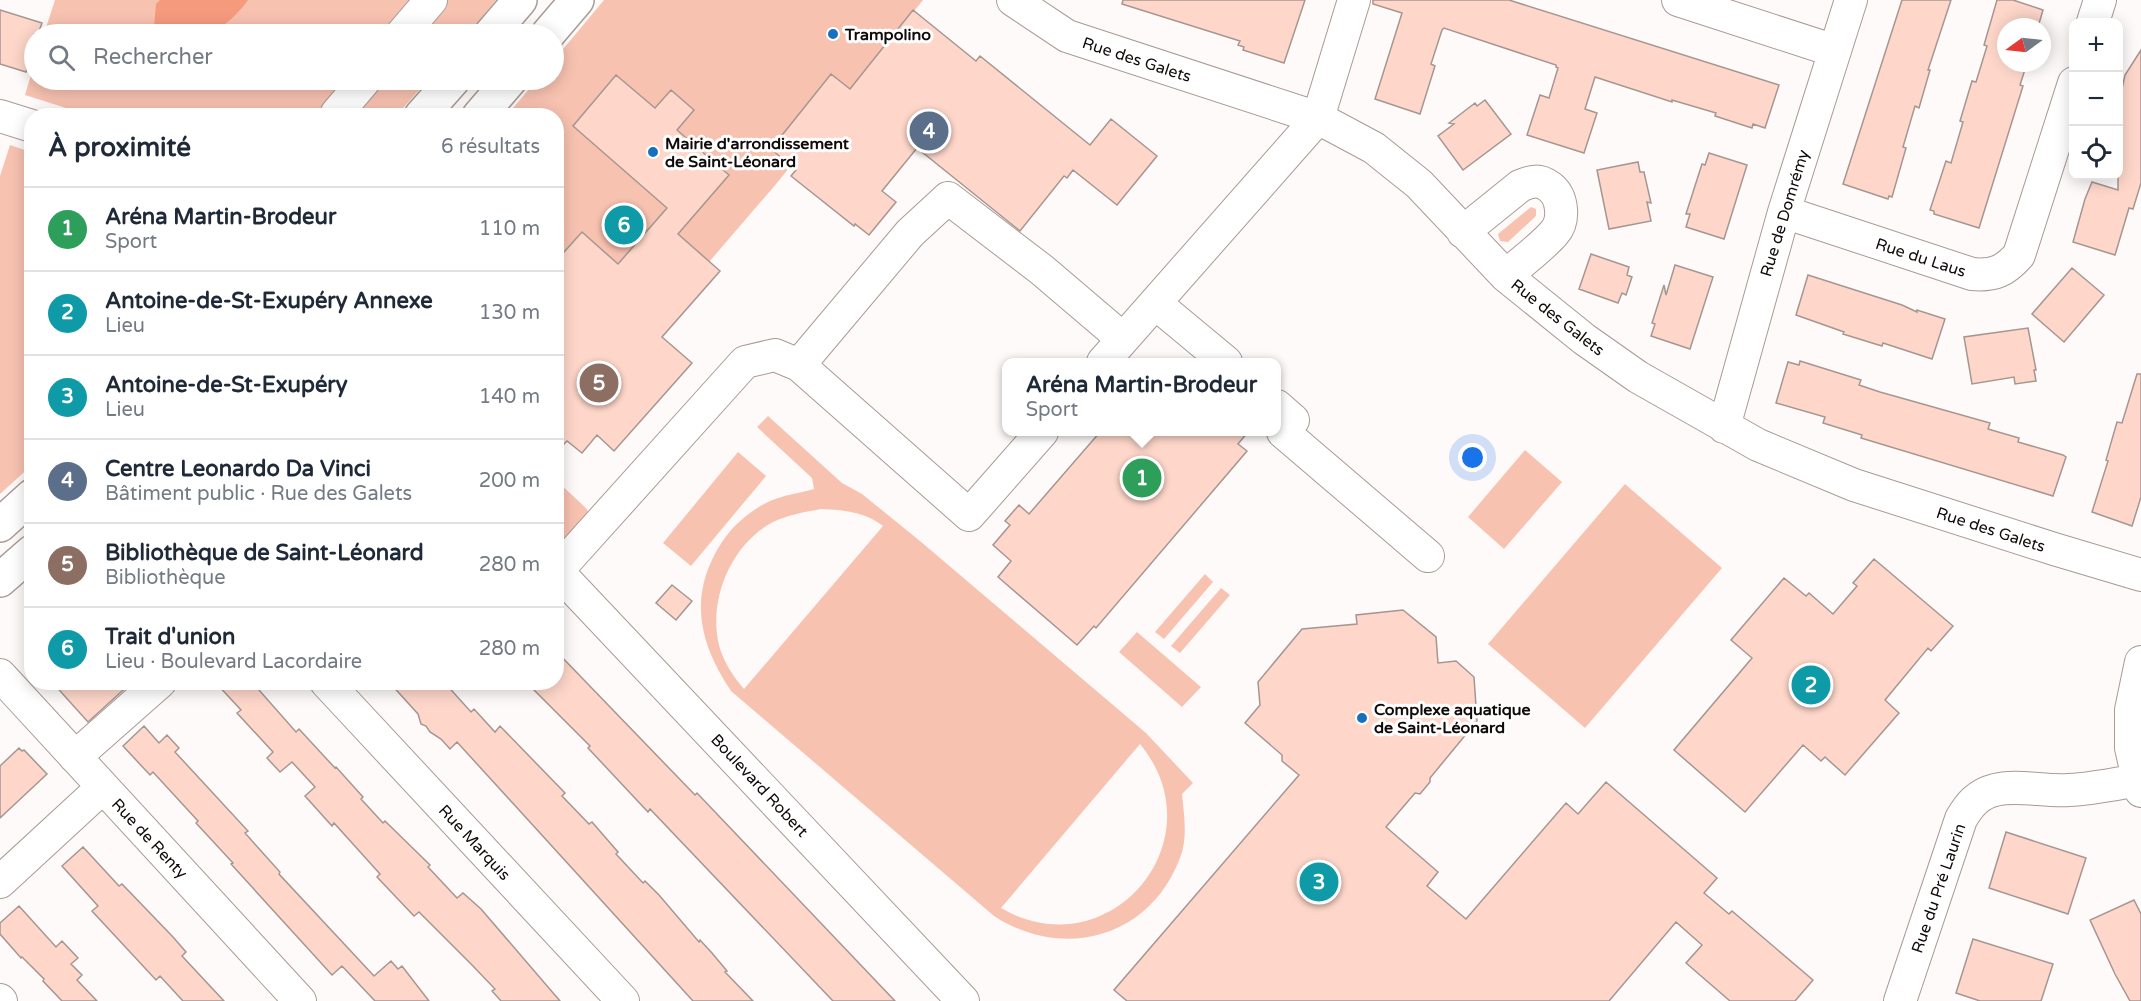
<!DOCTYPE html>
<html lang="fr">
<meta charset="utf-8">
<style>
body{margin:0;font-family:"Varela Round",sans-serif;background:#f2f2f3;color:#1f2937}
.controls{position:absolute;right:18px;top:18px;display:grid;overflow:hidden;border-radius:12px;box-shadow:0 3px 15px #0003}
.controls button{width:54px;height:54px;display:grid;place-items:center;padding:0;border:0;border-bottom:2px solid #e0e1e3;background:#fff;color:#1f2937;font:30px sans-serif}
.compass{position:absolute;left:1997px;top:18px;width:54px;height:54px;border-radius:50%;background:#fff;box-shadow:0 3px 15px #0003;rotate:255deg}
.you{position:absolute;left:1473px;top:458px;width:21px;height:21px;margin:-15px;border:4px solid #fff;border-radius:50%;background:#1a73e8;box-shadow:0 0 0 9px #1a73e833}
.badge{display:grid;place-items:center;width:39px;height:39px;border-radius:50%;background:#1571be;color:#fff;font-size:20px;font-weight:700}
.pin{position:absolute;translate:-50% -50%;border:3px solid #fff;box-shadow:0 2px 6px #0006}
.popup{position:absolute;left:1002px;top:358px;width:279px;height:78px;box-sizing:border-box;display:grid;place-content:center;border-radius:12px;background:#fff;filter:drop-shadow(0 2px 4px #0005);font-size:20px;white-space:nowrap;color:#747a83}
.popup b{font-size:22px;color:#1f2937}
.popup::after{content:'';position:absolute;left:50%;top:100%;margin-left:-12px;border:12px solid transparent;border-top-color:#fff}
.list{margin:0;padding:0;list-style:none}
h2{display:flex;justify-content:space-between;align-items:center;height:78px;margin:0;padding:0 24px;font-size:26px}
h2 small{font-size:20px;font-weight:400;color:#747a83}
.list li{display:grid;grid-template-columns:39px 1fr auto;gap:18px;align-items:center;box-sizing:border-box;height:84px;padding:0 24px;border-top:2px solid #e0e1e3}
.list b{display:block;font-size:22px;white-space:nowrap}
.list p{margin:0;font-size:20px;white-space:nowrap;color:#747a83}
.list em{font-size:20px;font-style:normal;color:#747a83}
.icon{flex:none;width:33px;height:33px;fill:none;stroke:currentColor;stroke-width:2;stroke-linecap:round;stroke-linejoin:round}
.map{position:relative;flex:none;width:2141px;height:1001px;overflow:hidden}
.search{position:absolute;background:#fff;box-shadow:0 3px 15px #0003;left:24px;top:24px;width:540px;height:66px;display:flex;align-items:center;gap:15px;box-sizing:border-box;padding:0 21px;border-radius:33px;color:#747a83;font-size:22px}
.panel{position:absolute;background:#fff;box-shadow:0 3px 15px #0003;left:24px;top:108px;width:540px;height:582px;border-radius:24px}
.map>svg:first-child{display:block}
</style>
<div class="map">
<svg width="2141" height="1001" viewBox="0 0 2141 1001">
<rect width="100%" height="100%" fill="#fefaf9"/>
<path fill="#f8c2b1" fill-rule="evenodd" d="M55,0H496L468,34H44Z
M604,0H923L777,183L709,262L659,217L618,264L582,232L557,261L556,116H506L537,80H554V60Z
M34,65V80H428L396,116L88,115L25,95Z
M10,145L31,152L32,465L0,494V176Z
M1531,207L1536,209V216L1508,242L1500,241L1498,234Z
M768,416L842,483L862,494L920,541L1146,733L1193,783L1182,794C1184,815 1188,838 1180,858C1150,938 1063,961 994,916L731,691C698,642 688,594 722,542C733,525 751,510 770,501C784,495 800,493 814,489L812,478L757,427ZM821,509C844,510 865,512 883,526L744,689C733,676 723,661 719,645C708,600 731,544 773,522C788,515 805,512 821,509ZM1140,744C1220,841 1108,971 1001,908Z
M1525,450L1562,482L1504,549L1468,517Z
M738,452L766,476L691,566L663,543Z
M557,481L587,509L589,516L575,536L563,540L557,533Z
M1625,484L1722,568L1585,728L1488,644Z
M1205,574L1213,582L1164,639L1155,632Z
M1221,588L1230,595L1180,653L1171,646Z
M1137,632L1201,687L1182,707L1119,652Z"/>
<path fill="#f69a7e" d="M160,0H248C240,12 220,32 205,34C190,37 173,35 158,34L154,28L156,4Z"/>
<path fill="#fed7ca" stroke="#a69691" stroke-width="1.5" d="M1123,0H1305L1284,63L1243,50L1244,47L1238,45L1240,41L1122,4Z
M1373,0H1509L1779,85L1765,128L1753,124L1752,128L1715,116L1716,113L1672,100V102L1595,77L1585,109L1597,113L1584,153L1527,135L1540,95L1549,98L1558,68L1556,67V65L1444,28L1442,30L1431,64L1435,66L1420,114L1375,99L1402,13L1373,4Z
M1902,0H1951L1928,70H1930L1919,108L1915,106L1903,147L1906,148L1892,197L1889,196L1888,199L1843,184Z
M1997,0H2013L2043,10L2038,27H2006V63H2027L2020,85L2023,86L1979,228L1934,214V211L1930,210L1946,161L1951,163L1963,122L1960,121L1972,81L1976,82L1987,46L1984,45Z
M0,10L42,23L38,34H34V46L26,72L0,64Z
M913,10L976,61L980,56L1090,145L1111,119L1157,156L1117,205L1073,170L1067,178L1064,176L1020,231L917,148L882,191L896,202L869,235L855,224L854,226L791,176L796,170L771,149L831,74L850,89Z
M2141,50V183L2133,209L2129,208L2115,255L2073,242L2085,199L2092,182L2118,190V107L2125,75Z
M616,75L655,108L671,90L694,110L677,130L729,175L678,234L720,271L662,337L692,363L614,451L597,435L582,453L567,441L556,452V261L582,232L618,264L667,208L573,126Z
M1485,100L1511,134L1463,170L1438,136L1454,124L1449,123L1475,103L1477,106Z
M1709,153L1747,165L1724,239L1686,227L1690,214H1686L1702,164L1705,165Z
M1638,162L1640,172H1644L1651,203L1647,202L1651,221L1609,229L1597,170Z
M1591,254L1629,267L1627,275L1632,277L1626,295L1622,293L1618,303L1579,289Z
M1675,265L1713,277L1690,349L1651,336L1655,324L1652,323L1664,285L1666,295Z
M2072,268L2104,295L2064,342L2032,314Z
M1808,275L1902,305L1917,312V310L1945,319L1932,359L1883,343L1882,346L1843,334L1844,332L1796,315Z
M2028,328L2036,370H2034L2036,381L2015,384L2014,377L1972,384L1964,337Z
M1800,361L1861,380L1859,385L1880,392L1990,423L1988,429L2019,438L2018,442L2063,455L2066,457L2053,496L1861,438L1862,435L1823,423L1825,417L1776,403L1788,362L1799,365Z
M2137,374H2141V497L2132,526L2092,512L2108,461L2106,460L2117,422L2122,423Z
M1100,432H1248L1238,444L1247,451L1096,628L1094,626L1077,645L998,577L1011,561L993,545L1010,525L1005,521L1019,505L1029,514Z
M1874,559L1953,626L1931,651L1928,648L1885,700L1899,713L1845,775L1825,757L1821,761L1803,745L1745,812L1674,750L1752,658L1731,640L1784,578L1806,596L1809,593L1833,614L1857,586L1853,583Z
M672,585L692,601L676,620L656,603Z
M1403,610L1436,637L1438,663L1456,661L1474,677L1477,721L1430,778V782L1420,794L1415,793L1386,827L1438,872L1427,886L1466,919L1566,803L1578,814L1606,782L1717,878L1704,893L1729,914L1732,911L1813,980L1795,1001H1730L1686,963L1702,945L1676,922L1609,1001H1127L1114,990L1299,775L1282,761V755L1245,723L1260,705L1258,682L1302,629L1357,624L1356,615Z
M556,651L695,795L697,793L895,1001H833L650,809L648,812L588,748L590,746L526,682H556Z
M52,682H132L88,722Z
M215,682H252L296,732L299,729L335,768L336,767L363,797L361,799L383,823L385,821L430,865L428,867L457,898L463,893L481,909L560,1001H501L492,991L495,989L472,965L419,912L414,916L377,877L380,874L334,823L332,826L305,796L315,787L292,762L280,772L267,758L273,752L237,713L241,710Z
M389,682H444L471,712L474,709L495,732L500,726L565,793L562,796L589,824L592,822L618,852L616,854L643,883L645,881L659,895L699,942L700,940L712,953L727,971L725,972L753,1001H693L457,742L450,749L441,739L430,732L426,726L421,724L418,714Z
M144,726L159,743L167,735L179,748L175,752L248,831L245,833L280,872L279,874L374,976L391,961L398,969L402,966L429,1001H375L342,966L332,975L231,864L233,863L196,823L198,821L153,772L150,775L123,746Z
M19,748L22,751L24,750L47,774L0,818V766Z
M2006,832L2086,858L2068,914L1989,888Z
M83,847L119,886L122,884L173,937L186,952L182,956L224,1001H183L160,976L156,980L92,911L98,906L62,866Z
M2134,900L2141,914V1001H2130L2115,974L2090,920Z
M19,906L56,947L62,941L78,958L71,964L82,975L77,980L97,1001H62L43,981L44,979L22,957L21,958L0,934V923Z
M1973,939L2053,964L2041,1001H1980L1956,993Z"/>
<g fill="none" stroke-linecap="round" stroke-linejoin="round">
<defs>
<path id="minor" d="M1013,0L1067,36L1318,118L1374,148L1419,184L1506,276L1584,339L1638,377L1758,445L1854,485L2054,549L2141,575
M1678,0L1835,51
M2093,22L2100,0
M402,34L431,0
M0,116L32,126
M338,116L337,113L365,80
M1784,212L1972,274C1994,276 2005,271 2019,255L2074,83
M1463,232L1520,186C1532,181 1539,179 1550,187C1563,197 1565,221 1554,233C1540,249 1521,262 1506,276
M1155,303L1226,362
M1103,362L1318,118L1354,0
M799,365L910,233L948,198L1042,270L1123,339
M1277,406L1293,420L1283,432L1428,556
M1724,427L1784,212L1851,0
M556,570L963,1001
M557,571L745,362L775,355L799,365L969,515L1042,432
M2141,662L2131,710V748L2141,791
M0,675L300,1001
M326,682L623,1001
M75,757L160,682
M0,882L103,787
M0,1000L1,1001
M1900,1001L1961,819C1969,805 1978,794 1995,790C2016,784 2046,792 2069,790C2092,789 2115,784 2138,780"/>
<path id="major" d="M491,34L520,0
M548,34L577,0
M421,116L453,80
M479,116L510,80
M0,525L32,496
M0,580L32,552"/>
</defs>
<use href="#minor" stroke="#aa9a95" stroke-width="34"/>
<use href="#major" stroke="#aa9a95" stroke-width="36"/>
<use href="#minor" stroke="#fff" stroke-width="32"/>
<use href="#major" stroke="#fff" stroke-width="33"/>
</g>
<g fill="#1571be" stroke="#fff" stroke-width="2">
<circle cx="833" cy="34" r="6"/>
<circle cx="653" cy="152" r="6"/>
<circle cx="1362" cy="718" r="6"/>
</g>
<g text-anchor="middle" stroke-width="6" stroke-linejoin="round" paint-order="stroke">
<g font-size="16" font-weight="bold" fill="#100b09" stroke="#fff" text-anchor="start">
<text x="845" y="40">Trampolino</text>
<text x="665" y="149">Mairie d'arrondissement<tspan x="665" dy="18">de Saint-Léonard</tspan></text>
<text x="1374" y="715">Complexe aquatique<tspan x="1374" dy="18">de Saint-Léonard</tspan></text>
</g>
<g font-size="16" fill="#100b09" stroke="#fff">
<text transform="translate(1137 59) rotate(18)" y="6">Rue des Galets</text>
<text transform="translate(1784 213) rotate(-73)" y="6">Rue de Domrémy</text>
<text transform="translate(1921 257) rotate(18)" y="6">Rue du Laus</text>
<text transform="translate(1558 317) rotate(38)" y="6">Rue des Galets</text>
<text transform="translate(1991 529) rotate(18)" y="6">Rue des Galets</text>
<text transform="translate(760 785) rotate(47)" y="6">Boulevard Robert</text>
<text transform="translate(150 838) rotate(47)" y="6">Rue de Renty</text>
<text transform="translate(475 842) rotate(47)" y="6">Rue Marquis</text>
<text transform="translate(1938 888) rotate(-71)" y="6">Rue du Pré Laurin</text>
</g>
</g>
</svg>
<div class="controls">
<button>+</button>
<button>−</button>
<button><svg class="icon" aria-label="locate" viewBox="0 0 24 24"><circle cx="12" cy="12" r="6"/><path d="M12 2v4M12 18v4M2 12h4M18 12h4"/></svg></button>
</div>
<svg class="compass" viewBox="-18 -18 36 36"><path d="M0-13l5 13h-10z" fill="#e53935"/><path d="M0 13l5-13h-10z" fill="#747a83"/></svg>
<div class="you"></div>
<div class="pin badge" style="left:1142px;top:478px;background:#2e9e5b">1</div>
<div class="popup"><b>Aréna Martin-Brodeur</b>Sport</div>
<div class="pin badge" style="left:1811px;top:685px;background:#0f9aa8">2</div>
<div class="pin badge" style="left:1319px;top:882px;background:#0f9aa8">3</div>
<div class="pin badge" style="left:929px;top:131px;background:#5c6f8a">4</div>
<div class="pin badge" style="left:599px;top:383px;background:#8d6e63">5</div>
<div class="pin badge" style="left:624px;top:225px;background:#0f9aa8">6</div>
<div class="search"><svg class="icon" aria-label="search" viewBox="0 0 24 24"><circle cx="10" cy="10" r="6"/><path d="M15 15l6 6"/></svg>Rechercher</div>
<section class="panel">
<h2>À proximité<small>6 résultats</small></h2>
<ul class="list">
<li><span class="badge" style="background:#2e9e5b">1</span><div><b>Aréna Martin-Brodeur</b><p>Sport</p></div><em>110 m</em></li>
<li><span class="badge" style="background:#0f9aa8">2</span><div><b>Antoine-de-St-Exupéry Annexe</b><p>Lieu</p></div><em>130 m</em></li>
<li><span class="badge" style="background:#0f9aa8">3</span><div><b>Antoine-de-St-Exupéry</b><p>Lieu</p></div><em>140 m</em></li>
<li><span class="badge" style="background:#5c6f8a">4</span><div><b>Centre Leonardo Da Vinci</b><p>Bâtiment public · Rue des Galets</p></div><em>200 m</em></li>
<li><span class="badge" style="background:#8d6e63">5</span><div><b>Bibliothèque de Saint-Léonard</b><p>Bibliothèque</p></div><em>280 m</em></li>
<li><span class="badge" style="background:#0f9aa8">6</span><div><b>Trait d'union</b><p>Lieu · Boulevard Lacordaire</p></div><em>280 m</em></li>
</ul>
</section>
</div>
